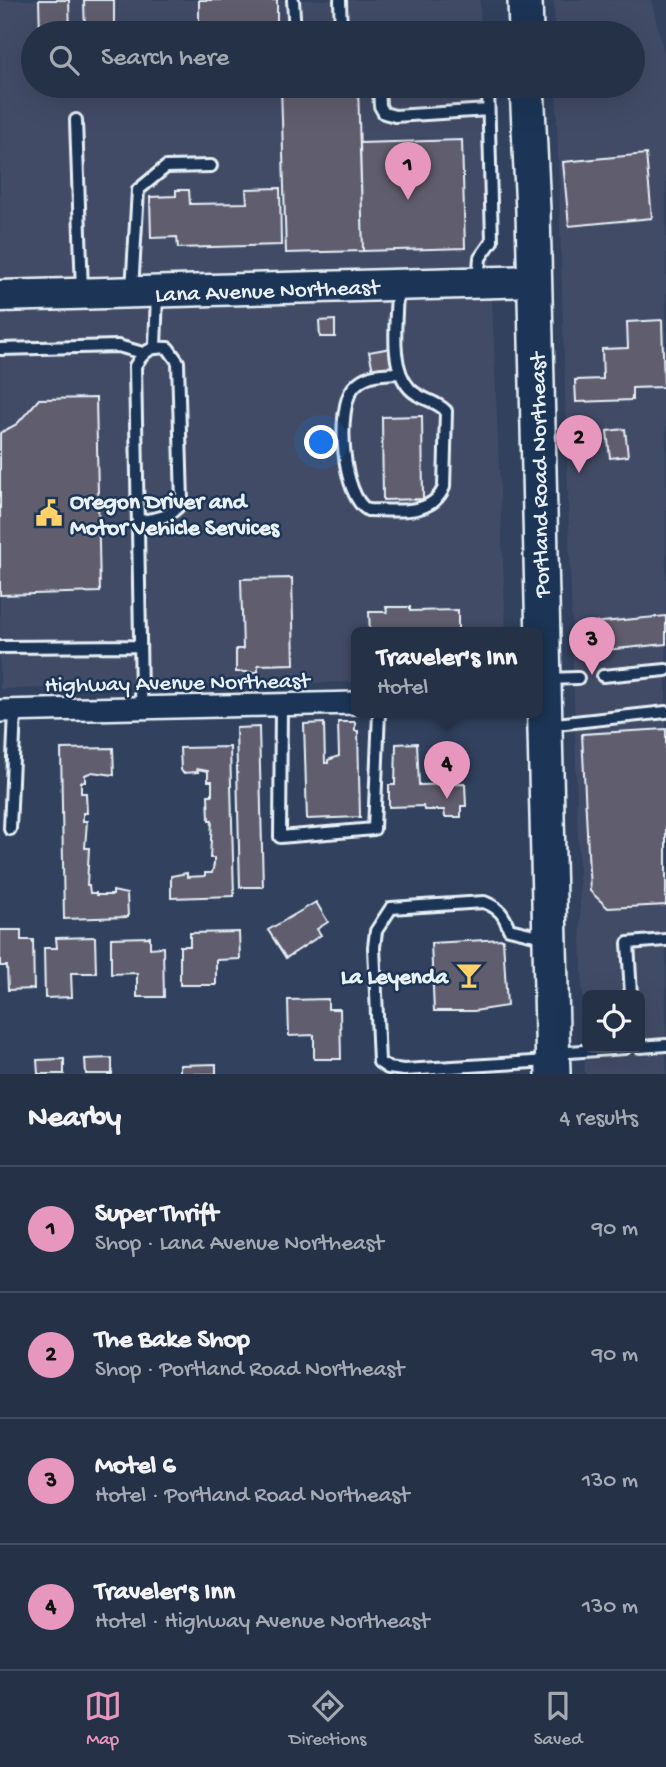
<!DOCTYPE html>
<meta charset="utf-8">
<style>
body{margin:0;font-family:"Gochi Hand",sans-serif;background:#313d51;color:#f1f3f6}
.controls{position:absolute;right:21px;bottom:21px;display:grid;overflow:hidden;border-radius:10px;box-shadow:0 7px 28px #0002}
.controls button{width:63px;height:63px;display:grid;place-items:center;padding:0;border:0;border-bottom:2px solid #424c5f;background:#253146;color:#f1f3f6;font:35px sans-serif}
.you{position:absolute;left:322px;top:443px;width:24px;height:24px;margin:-18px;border:5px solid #fff;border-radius:50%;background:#1a73e8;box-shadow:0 0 0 10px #1a73e833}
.badge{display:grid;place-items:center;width:46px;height:46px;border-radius:50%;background:#e797bd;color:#111;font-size:23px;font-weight:700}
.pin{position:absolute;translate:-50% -58px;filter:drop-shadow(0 2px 4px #0008)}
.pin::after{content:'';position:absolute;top:37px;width:24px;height:21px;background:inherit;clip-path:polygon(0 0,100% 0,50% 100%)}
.popup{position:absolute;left:351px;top:627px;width:192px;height:91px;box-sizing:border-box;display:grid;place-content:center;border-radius:10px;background:#253146;filter:drop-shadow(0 2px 5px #0005);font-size:23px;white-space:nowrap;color:#a3a9b3}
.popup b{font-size:26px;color:#f1f3f6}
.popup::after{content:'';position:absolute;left:50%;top:100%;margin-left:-14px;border:14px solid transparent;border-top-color:#253146}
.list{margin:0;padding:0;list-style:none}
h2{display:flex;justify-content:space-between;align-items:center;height:91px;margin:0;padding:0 28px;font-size:30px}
h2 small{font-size:23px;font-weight:400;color:#a3a9b3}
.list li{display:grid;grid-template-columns:46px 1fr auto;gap:21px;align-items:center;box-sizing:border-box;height:126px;padding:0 28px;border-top:2px solid #424c5f}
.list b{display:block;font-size:26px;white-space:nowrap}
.list p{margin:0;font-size:23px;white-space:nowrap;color:#a3a9b3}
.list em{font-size:23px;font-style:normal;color:#a3a9b3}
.icon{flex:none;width:38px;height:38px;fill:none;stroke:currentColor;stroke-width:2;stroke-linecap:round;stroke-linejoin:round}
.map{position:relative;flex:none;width:666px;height:1074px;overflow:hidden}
.search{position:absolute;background:#253146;box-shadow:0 7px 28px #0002;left:21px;right:21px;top:21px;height:77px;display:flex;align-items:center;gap:18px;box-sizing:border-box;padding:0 24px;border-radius:38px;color:#a3a9b3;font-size:26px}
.sheet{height:595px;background:#253146}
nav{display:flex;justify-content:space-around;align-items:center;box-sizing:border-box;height:98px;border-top:2px solid #424c5f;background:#253146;font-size:19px;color:#a3a9b3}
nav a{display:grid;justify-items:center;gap:4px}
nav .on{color:#e797bd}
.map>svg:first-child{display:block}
</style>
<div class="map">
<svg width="666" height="1074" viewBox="0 0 666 1074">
<rect width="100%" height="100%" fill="#31415e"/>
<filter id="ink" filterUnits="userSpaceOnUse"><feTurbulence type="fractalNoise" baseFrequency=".0143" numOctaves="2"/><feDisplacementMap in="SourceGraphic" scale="14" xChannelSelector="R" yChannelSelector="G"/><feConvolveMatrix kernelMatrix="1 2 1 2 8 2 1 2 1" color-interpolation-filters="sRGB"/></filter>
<g filter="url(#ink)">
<path fill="#424c66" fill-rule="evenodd" d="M0,0H480L481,33H33V86H483L506,633H356V682L0,689Z
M554,0H651L666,60V1074H585L556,86H633V33H555ZM587,995H640V1048H587Z"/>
<path fill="#615d6e" stroke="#e8f1f8" stroke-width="2" d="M39,0H69L70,33H40Z
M84,0H114V33H85Z
M199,0H277V33H199Z
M281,86H358L363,251L286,253Z
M462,140L465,248L363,251L360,143Z
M646,154L652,218L569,226L563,162Z
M280,188L281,245L178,248L177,237L151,238L150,197L176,196V190H189L190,204L247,203L246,189Z
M335,320V337H320L319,321Z
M662,320L664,387L632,388V400L576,402L575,380L603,379L602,349L628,348L627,322Z
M391,348L395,366L373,370L369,352Z
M96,398L100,592L0,595V433L17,424L39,399Z
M422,416L423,499L383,500L382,417Z
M625,429L628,456L610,458L607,431Z
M292,578L294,664L258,665V672H236V649H243L241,579Z
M386,607H410V611L458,610V633H370L369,612H387Z
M666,616V644L595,651L592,623Z
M338,722H355V731H358L360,817L307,819L304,724L324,723L325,763H328V760L339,756Z
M259,727L263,887H240L236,728Z
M666,729V905L608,908L590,891L582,734Z
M417,743L419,785L465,784L466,806H461V817H445L444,810H424L423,806L389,807V785H395L396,744Z
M230,747L234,896L171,898V876L187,873V877L205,876V873H212L214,864V858H210L212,820H209L208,795H212V781H208V771L197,769L198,772L183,773L181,770L180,748Z
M113,748L114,775L92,772L85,775V782H81V793H86L87,813H83V821H87L85,848H89L87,885H89L90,893H96V895H113V891L127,894L128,917L64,919L61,749Z
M316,902L328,922L317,929L321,935L286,958L268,930Z
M0,930H21V940H33L34,989L8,990L7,966H0Z
M239,932L240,959L216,960V985H180V946H190V933Z
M95,937L96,973H71L72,997L45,998L44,948H57L56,938Z
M150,937V948L163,947L164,997H137V973L111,974V938Z
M503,939L507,1006L474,1011H434L431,943Z
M328,999V1009H340L341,1059H314V1035L289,1036L288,1000Z
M112,1058V1074H86L85,1059Z
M64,1059V1074H38L37,1060Z
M216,1064V1074H180V1065Z"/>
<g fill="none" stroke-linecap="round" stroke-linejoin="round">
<defs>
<path id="lane" d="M293,0L295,33
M340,0L341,33
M379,86L380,106L384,113L395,116L488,110
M483,86H522
M76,120L82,291
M478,280L480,258L492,241L488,88
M397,288C397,318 388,366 410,389C420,400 436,400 446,411L444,487C432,517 395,510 368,510C342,497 336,409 353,388C365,373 381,374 398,373
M132,290L138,190L166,167L211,166
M155,346L157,295
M0,349L118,346L143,353
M138,521C157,519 170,518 182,502L178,362L168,348C150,346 144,351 135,366L141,692L142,708
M0,647L140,646
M603,676L666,670
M546,679L578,678
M281,705L280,837L374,829L379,713
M547,725L666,712
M10,829L15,711
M547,938L509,929C504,914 499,908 484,902L391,908L376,931L374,947L379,1062L388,1068L404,1070L549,1061
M631,995L628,943L666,940
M640,1047L666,1045
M555,1053L625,1048"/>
<path id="street" d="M0,711L356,703"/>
<path id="secondary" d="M0,296L533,281"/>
<path id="primary" d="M525,0L526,33
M527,86L533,211L553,1074"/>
</defs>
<use href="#lane" stroke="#e8f1f8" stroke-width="16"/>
<use href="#street" stroke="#e8f1f8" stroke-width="26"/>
<use href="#secondary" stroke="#e8f1f8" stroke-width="35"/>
<use href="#primary" stroke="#e8f1f8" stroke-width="38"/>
<use href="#lane" stroke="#1d3557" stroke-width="10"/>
<use href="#street" stroke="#1d3557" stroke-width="21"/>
<use href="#secondary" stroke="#1d3557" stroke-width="30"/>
<use href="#primary" stroke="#1d3557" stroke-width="33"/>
</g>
</g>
<defs>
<symbol id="civic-bare" viewBox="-9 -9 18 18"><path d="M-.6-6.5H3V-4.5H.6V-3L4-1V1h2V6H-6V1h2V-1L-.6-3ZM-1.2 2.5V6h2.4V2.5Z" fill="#ffd166" stroke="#1d3557" stroke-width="2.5" paint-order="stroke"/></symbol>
<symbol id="bar-bare" viewBox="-9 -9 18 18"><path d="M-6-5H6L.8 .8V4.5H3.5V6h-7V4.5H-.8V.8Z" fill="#ffd166" stroke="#1d3557" stroke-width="2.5" paint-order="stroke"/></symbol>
</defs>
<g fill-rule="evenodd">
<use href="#civic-bare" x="30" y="494" width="38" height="38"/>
<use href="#bar-bare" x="450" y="956" width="38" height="38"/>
</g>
<g text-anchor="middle" stroke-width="5" stroke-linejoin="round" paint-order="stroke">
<g font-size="23" fill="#e8f1f8" stroke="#1d3557">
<text transform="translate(267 289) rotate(-2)" y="8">Lana Avenue Northeast</text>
<text transform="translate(538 475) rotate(-91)" y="8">Portland Road Northeast</text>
<text transform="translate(177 681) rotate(-1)" y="8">Highway Avenue Northeast</text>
</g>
<g font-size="23" font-weight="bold" fill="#e8f1f8" stroke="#1d3557" text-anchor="start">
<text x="70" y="508">Oregon Driver and<tspan x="70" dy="26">Motor Vehicle Services</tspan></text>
<text x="448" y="983" text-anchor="end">La Leyenda</text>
</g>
</g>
</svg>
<div class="controls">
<button><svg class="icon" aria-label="locate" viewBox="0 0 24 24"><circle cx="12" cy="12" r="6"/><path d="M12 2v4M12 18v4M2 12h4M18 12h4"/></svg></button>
</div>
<div class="you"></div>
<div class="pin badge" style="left:408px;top:200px">1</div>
<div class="pin badge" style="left:579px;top:473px">2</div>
<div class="pin badge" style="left:592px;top:675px">3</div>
<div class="pin badge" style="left:447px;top:799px">4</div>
<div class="popup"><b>Traveler's Inn</b>Hotel</div>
<div class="search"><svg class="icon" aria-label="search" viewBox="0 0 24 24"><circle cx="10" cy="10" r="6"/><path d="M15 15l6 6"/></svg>Search here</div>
</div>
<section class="sheet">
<h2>Nearby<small>4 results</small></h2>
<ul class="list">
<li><span class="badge">1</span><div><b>Super Thrift</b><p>Shop · Lana Avenue Northeast</p></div><em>90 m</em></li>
<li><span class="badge">2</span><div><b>The Bake Shop</b><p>Shop · Portland Road Northeast</p></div><em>90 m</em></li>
<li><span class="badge">3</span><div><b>Motel 6</b><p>Hotel · Portland Road Northeast</p></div><em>130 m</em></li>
<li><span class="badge">4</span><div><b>Traveler's Inn</b><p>Hotel · Highway Avenue Northeast</p></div><em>130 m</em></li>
</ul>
</section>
<nav>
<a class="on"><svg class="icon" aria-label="map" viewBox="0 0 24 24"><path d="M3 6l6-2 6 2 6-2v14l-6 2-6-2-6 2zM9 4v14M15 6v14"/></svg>Map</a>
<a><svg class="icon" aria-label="directions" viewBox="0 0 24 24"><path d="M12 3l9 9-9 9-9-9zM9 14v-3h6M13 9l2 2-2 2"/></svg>Directions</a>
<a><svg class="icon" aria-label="saved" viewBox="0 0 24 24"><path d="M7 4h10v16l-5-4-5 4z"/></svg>Saved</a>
</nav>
